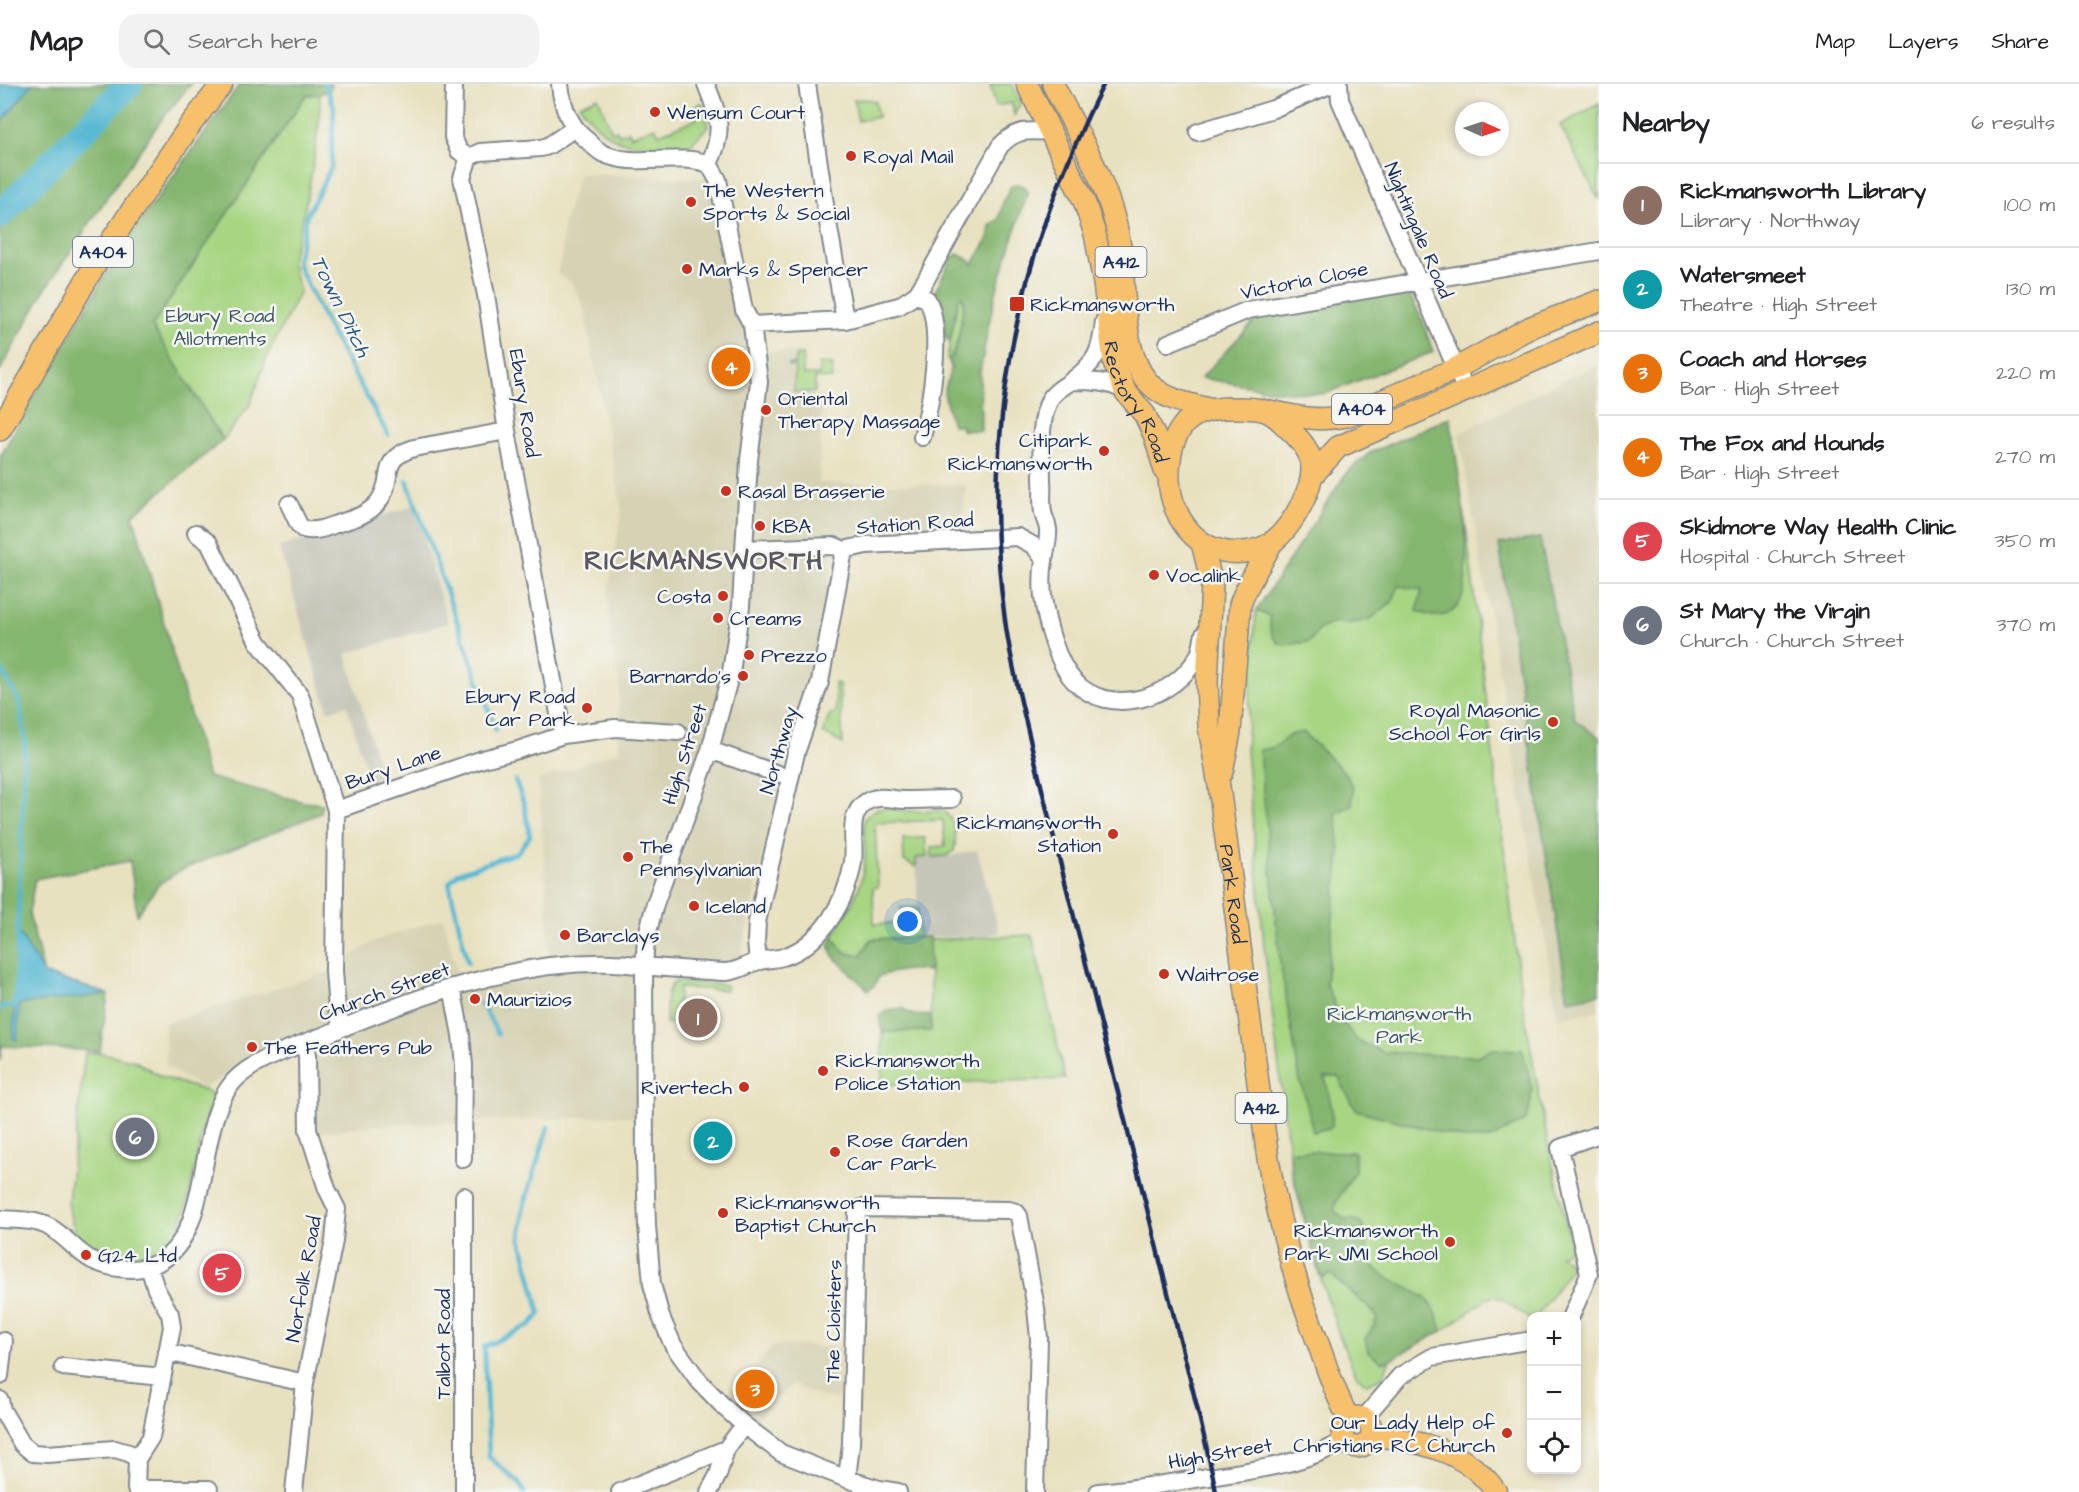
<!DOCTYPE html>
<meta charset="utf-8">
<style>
body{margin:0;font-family:"Architects Daughter",sans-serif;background:#f2f2f2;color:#202124}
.controls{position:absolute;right:18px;bottom:18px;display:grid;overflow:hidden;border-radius:12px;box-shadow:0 3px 9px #0003}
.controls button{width:54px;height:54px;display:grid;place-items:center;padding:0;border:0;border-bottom:2px solid #e0e0e0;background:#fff;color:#202124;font:30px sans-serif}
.compass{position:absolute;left:1455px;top:18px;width:54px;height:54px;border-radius:50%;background:#fff;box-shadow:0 3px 9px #0003;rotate:93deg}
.you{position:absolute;left:908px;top:838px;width:21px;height:21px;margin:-15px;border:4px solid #fff;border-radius:50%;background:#1a73e8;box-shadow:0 0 0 9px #1a73e833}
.badge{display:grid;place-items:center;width:39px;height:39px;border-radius:50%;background:#c8321e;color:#fff;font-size:20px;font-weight:700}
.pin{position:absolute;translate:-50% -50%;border:3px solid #fff;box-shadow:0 2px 6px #0006}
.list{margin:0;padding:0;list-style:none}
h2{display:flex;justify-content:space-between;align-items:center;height:78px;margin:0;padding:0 24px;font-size:26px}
h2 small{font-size:20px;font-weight:400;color:#757577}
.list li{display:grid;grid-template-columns:39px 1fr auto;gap:18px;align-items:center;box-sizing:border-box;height:84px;padding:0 24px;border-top:2px solid #e0e0e0}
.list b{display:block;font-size:22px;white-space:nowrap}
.list p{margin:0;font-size:20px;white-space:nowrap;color:#757577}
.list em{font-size:20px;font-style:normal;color:#757577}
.icon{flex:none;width:33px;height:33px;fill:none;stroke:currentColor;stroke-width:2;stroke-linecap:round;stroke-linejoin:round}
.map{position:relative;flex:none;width:1599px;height:1408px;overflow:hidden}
header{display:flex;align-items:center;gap:36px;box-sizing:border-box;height:84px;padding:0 30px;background:#fff;border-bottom:2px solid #e0e0e0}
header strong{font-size:28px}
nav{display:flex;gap:33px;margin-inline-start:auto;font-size:21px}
.search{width:420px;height:54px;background:#f2f2f2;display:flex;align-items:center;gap:15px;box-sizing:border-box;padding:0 21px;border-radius:18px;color:#757577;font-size:22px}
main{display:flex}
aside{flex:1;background:#fff}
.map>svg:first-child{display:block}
</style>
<header>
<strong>Map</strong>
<div class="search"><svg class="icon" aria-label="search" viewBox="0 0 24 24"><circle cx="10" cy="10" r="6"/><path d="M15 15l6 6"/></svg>Search here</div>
<nav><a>Map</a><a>Layers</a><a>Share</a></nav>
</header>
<main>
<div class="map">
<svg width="1599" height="1408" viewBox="0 0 1599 1408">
<rect width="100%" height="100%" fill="#f6f6f2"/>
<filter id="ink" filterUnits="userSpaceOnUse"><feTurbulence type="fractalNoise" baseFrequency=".0167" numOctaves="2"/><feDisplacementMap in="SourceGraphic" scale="12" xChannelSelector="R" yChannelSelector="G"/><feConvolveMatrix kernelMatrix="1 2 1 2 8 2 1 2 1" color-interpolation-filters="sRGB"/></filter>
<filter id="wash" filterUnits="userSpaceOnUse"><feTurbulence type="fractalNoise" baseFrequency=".008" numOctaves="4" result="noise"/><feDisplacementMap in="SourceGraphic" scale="24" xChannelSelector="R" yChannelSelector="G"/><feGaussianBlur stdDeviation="1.35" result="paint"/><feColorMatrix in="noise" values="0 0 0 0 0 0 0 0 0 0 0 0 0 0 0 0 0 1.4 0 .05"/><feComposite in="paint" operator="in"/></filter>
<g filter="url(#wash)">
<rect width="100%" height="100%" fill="#e8e1c0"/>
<path fill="#d6d2b4" d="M579,90L714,95L760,267L797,268L796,307H813V313H822L819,399L966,401L962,448L832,455L828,523L773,733L738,882L635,872L638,953L636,1034L619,1032L363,1042L313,1050V949L202,1004L166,982L165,939L326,889L374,857L443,834L462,907L550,890L546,799L538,696L619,667V598L611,561L608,510L622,426L583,220L570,197L557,191L562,171L563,143Z
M1599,280V926L1558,934L1459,350L1549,303Z
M797,1261L840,1264L838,1315L822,1313L792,1301L769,1321L754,1340L723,1314L774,1262Z"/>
<path fill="#c5c5b8" d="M414,422L448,539L346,570L384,699L371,702L347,621L328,627L279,463Z
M977,766L999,848L986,852L919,853L916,774L951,772Z"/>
<path fill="#a7d582" stroke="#618270" stroke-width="1.5" d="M990,0H1012L1021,19L1014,31L1012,19L996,22Z
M320,10L319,38L313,81L304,129L291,177L300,207L267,273L250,321L223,356L152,242L306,11Z
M598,13L612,48L617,46L619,51L629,47L631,52L655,43L659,50L696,35L692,23L702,19L709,42L688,63C666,61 638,64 617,56C601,49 590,34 579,21Z
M864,15L875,17L878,33L858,37L854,16Z
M1599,20V116L1560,41Z
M962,212C966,221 957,267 949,276L947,275L958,216Z
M796,271H803V291H819V280L833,281L832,295L815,294V308H794L795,282H788V280H795Z
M1450,333L1467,450L1521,910L1547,1055L1572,1165L1559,1171L1573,1181L1537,1232H1532L1531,1236L1501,1214L1490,1213L1442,1247L1391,1273L1383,1293L1367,1300L1356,1291L1339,1251L1315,1177L1292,1088L1289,1067L1264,861L1246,665L1256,527L1347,388L1370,369Z
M835,599L839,600L843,660L823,649L830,630L836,629Z
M885,724L905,727H944C956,737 957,752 954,767L946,772L932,773L931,763L945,762L943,736L875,739L878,803L873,804L874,840L902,839L901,824H918L919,853L872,855L861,871C845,871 840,865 833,852C849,827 864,803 865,772C866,759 862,747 865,734L876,725Z
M925,754L927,773L916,774V783L904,777L903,755Z
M1032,851L1065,995L882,1001V948L931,946L929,856Z
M677,897L726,901V906L679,904L677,939H666C667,925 663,904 677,897Z
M85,969H102L135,977L162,993L215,1010C212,1019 208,1027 205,1036C196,1070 192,1113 179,1144C177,1150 171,1158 166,1162C143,1183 98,1186 80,1156C73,1144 69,1130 68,1117Z"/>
<path fill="#85b670" stroke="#507267" stroke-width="1.5" d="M32,0H191L162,35L119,96L44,207L0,287V40Z
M240,0H331L330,6L320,10L306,11L152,242L223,356L133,431L208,693L304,718L322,720L321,729L181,786L159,800L137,831L130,777L35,795L29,829L44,890L108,910L100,967L2,962L0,978V373L31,317L123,162Z
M1016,100L1024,102L1028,107L998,201L989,239L980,288L981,347L962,346L961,341H952L944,309L951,284L949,276C962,260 959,237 965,218L962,212L958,216L950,258L944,252V233L933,212L952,173L958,170L971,177L973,180L988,155L990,142L999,135L1003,118L1011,102Z
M1383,208L1410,211L1423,238L1433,268L1324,310L1276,307L1201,294L1258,233Z
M1450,333C1455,368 1480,500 1456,524C1445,535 1430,533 1417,527L1422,506L1399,502L1392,518L1369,536L1346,540L1334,538L1320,545L1309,558L1282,561C1270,553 1269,546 1270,532L1256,527L1347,388L1370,369Z
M1540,454L1575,636L1599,653V910L1568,916L1499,460Z
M1303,648L1346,690L1353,705L1352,721L1336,729L1340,768L1326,900L1342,937L1357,956L1383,968L1434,971L1477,972L1492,965L1522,966C1530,994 1537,1009 1525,1037L1490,1055H1465L1356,1026L1338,993H1325L1332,1025V1043L1313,1048L1305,1012L1300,997L1280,877L1259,666L1275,663L1290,651Z
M833,852C840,865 845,872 861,871L871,855L929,853L930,887C911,884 897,887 879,892L874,902L868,906L833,872L829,860Z
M903,924C912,933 918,932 930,931L931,947L882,948L879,932L887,926Z
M1289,1067L1355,1068V1087L1337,1116L1334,1126L1345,1135L1356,1136L1362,1140L1367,1160L1366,1176C1373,1182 1380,1189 1388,1194C1419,1212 1432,1207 1442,1247L1390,1276L1382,1278L1368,1268L1365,1255L1375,1240L1377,1233L1369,1224L1330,1190L1321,1194L1292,1088Z"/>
<path fill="#54b8d2" stroke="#387498" stroke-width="1.5" d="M0,0H32L0,40Z
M18,847L44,890L108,910L19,920L17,956L13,955Z"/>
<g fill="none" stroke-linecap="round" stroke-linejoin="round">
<path stroke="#54b8d2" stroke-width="4.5" d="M325,0L334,23L331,84L307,131L297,179L327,241L388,351
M407,396L496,647
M0,583L19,617L25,655L15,921L0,924
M468,879L449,799L458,789L517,769L530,752L524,720L515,696
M481,919L498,950
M524,1408L520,1400L489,1373L484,1263L530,1241L540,1230L521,1155L523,1125L548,1043"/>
<path stroke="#54b8d2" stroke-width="27" d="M0,131L129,0"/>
</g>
</g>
<g filter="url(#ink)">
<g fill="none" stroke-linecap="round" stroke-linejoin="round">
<defs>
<path id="minor" d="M454,0L453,53L459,67L469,73L462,94L486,211L507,347L563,651
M560,0C562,22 570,43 588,57C592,61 597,66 602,69C635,85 675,68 709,80
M706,0C719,33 725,46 709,80
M807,0L826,127L845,236
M1339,0L1340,16L1466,307
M1198,48L1273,25L1332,0
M469,73L480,68L541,64L548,62L575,44
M709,80L718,96L744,226L752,241L759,298L749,376L741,522L731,588L710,666L655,820L646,855L644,882L645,1078L647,1142L652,1200L661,1233L673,1261L699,1297L724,1323L744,1341L781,1369L847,1395L879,1405L898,1408
M915,211L927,215C944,245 931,320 922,353
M1104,237C1101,268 1096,279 1070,298C1063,303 1055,307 1050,315C1038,339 1042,370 1042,396C1043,406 1041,418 1043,428C1044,434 1047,439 1048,445C1049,457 1045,466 1044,477C1042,488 1042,502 1043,513C1046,538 1057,579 1074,597C1110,635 1175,614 1198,572C1202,566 1202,558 1204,550
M752,241L845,236L899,222L917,210L925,197L1000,62C1017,44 1028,47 1051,48
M1168,259L1248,226L1599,167
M1072,297C1091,297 1108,297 1125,307
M289,420L299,441L303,445C315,449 327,443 339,439C353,435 370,430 379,417C396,393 377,376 414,364L507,347
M196,449L209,459L258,558L300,611L336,726
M744,465L835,462L844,466L866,461L1018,453L1034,462L1044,475
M710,666L778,690
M758,877L756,858L757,838L796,669L820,598L844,466
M452,903L461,951L464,981L463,1075
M342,944L337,926L334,887L336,726L483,675L518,666L563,651L615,644L678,648
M464,1112V1408
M0,1135C16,1136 34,1135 49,1143C65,1151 76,1168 92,1176C108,1184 133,1188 150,1182C215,1160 193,1044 233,998C252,976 297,962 325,951C416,913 513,876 613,879C627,879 640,882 654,883C678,885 702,887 726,888C741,887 748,879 760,877C768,875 776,875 783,873C822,861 847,815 853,778C856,757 846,732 866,718C878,710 892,716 906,716C921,716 936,715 952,715
M149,1183L156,1205L170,1230L172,1243L151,1353L137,1375L136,1405H209
M1571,1232L1589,1190L1560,1064L1597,1051
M167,1268L305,1299
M63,1283L162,1293
M0,1292L4,1257
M0,1316L2,1326L22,1360L33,1369L47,1370L115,1365L129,1369L137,1375
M1364,1334L1400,1292L1432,1273L1532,1256
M847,1395L851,1360L857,1126L861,1124L1009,1126L1016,1128L1019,1132L1036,1224L1039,1254L1035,1408
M294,1408L305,1299L334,1157L337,1125L327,1105L308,1046L307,972L304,959
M620,1408L726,1365
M709,1408L718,1391L726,1365L744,1341
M1098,1408C1135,1405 1171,1399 1208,1393C1251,1387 1307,1380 1344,1356"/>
<g id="major">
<path id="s1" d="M1027,0L1084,117L1095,150L1104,199L1114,279L1125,307L1145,331L1155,353L1165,387"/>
<path d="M1053,0C1077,48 1110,102 1119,156C1127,197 1119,264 1147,297C1162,315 1188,320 1209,325"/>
<path d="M1226,324C1238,324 1251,323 1262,326C1273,328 1281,337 1288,344C1298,354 1308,363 1311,377C1317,401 1292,442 1274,457C1266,463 1254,467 1244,468C1196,473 1167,430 1169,386C1170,371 1172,356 1182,343C1192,329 1210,325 1226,324Z"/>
<path d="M1270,327C1298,333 1319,338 1347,332L1455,285L1531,243L1599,217"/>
<path d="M0,346L96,179L191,40L222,0"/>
<path d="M1312,392L1338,363L1599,248"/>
<path id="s2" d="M1202,459L1212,500L1207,598L1209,643L1219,702L1268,1075C1279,1141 1295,1199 1319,1262C1328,1287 1336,1312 1349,1335"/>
<path d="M1222,688L1230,648L1240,521C1247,499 1262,479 1272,458"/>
<circle cx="1357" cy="1348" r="15"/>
<path d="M1373,1351C1419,1357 1469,1367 1496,1408"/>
</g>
</defs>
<use href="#minor" stroke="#82888f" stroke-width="20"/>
<use href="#major" stroke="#82888f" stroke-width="24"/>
<use href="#minor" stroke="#fff" stroke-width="16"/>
<use href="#major" stroke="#f7c06c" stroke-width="21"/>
<path stroke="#1b2f5e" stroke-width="4.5" d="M1104,0C1091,23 1081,48 1070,73C1008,218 983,379 1005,536C1010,575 1020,613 1029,651C1045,719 1062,787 1080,856C1110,973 1139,1091 1168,1209C1185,1275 1203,1341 1216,1408"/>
</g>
</g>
<g fill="#c8321e" stroke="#f6f6f2" stroke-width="2">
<circle cx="655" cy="28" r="6"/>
<circle cx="851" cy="72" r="6"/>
<circle cx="691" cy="118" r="6"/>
<circle cx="687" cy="185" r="6"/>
<rect x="1009" y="212" width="16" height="16" rx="3"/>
<circle cx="766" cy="326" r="6"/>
<circle cx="1104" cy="367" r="6"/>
<circle cx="726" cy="407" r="6"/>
<circle cx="760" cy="442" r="6"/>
<circle cx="1154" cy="491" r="6"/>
<circle cx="723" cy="512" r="6"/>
<circle cx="718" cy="534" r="6"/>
<circle cx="749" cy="571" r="6"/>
<circle cx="743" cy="592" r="6"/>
<circle cx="587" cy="624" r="6"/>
<circle cx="1553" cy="638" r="6"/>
<circle cx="1113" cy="750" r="6"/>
<circle cx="628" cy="773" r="6"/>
<circle cx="694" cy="822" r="6"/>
<circle cx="565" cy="851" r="6"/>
<circle cx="1164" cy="890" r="6"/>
<circle cx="475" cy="915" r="6"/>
<circle cx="252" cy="963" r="6"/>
<circle cx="823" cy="987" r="6"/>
<circle cx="744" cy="1003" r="6"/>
<circle cx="835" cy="1068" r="6"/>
<circle cx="723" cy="1129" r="6"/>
<circle cx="1450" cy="1158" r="6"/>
<circle cx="86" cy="1171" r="6"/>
<circle cx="1507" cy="1349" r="6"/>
</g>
<g text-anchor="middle" stroke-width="5" stroke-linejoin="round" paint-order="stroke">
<g fill="#f6f6f2" stroke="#5d6b8a" stroke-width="1.5">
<rect x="73" y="153" width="60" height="30" rx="4.5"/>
<rect x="1095.5" y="163" width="51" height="30" rx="4.5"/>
<rect x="1332" y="310" width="60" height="30" rx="4.5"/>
<rect x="1235.5" y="1009" width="51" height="30" rx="4.5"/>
</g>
<g font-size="18" font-weight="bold" fill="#1b2f5e">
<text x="103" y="174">A404</text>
<text x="1121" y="184">A412</text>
<text x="1362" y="331">A404</text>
<text x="1261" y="1030">A412</text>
</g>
<g font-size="20" fill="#1b2f5e" stroke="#f6f6f2" text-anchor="start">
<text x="667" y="35">Wensum Court</text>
<text x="863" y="79">Royal Mail</text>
<text x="703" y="113">The Western<tspan x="703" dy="23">Sports &amp; Social</tspan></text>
<text x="699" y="192">Marks &amp; Spencer</text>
<text x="1030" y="227">Rickmansworth</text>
<text x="778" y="321">Oriental<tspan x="778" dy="23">Therapy Massage</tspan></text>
<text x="1092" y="363" text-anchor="end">Citipark<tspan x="1092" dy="23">Rickmansworth</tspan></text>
<text x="738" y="414">Rasal Brasserie</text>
<text x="772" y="449">KBA</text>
<text x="1166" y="498">Vocalink</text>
<text x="711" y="519" text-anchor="end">Costa</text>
<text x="730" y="541">Creams</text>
<text x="761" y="578">Prezzo</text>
<text x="731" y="599" text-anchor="end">Barnardo's</text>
<text x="575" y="619" text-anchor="end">Ebury Road<tspan x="575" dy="23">Car Park</tspan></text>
<text x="1541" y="633" text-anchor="end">Royal Masonic<tspan x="1541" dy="23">School for Girls</tspan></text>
<text x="1101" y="745" text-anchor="end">Rickmansworth<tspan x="1101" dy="23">Station</tspan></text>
<text x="640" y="769">The<tspan x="640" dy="23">Pennsylvanian</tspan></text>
<text x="706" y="829">Iceland</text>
<text x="577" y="858">Barclays</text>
<text x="1176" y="897">Waitrose</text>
<text x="487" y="922">Maurizios</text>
<text x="264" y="970">The Feathers Pub</text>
<text x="835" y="983">Rickmansworth<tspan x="835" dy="23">Police Station</tspan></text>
<text x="732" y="1010" text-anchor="end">Rivertech</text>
<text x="847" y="1063">Rose Garden<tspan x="847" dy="23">Car Park</tspan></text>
<text x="735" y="1125">Rickmansworth<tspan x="735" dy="23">Baptist Church</tspan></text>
<text x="1438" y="1153" text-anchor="end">Rickmansworth<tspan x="1438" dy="23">Park JMI School</tspan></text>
<text x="98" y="1178">G24 Ltd</text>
<text x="1495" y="1345" text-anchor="end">Our Lady Help of<tspan x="1495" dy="23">Christians RC Church</tspan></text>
</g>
<g font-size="20" fill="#1b2f5e" stroke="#f6f6f2">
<text transform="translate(1419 146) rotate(67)" y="7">Nightingale Road</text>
<text transform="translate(1304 196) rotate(-11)" y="7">Victoria Close</text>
<text dy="7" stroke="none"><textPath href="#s1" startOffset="340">Rectory Road</textPath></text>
<text transform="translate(525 319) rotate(81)" y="7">Ebury Road</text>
<text transform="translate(915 439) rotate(-4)" y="7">Station Road</text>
<text transform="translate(778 666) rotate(-74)" y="7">Northway</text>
<text transform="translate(684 670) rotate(-72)" y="7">High Street</text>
<text transform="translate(393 683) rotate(-19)" y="7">Bury Lane</text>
<text dy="7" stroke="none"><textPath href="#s2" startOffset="354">Park Road</textPath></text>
<text transform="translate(384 907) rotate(-20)" y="7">Church Street</text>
<text transform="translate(303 1195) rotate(-80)" y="7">Norfolk Road</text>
<text transform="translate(833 1237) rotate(-89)" y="7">The Cloisters</text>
<text transform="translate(443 1260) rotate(-90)" y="7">Talbot Road</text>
<text transform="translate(1220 1369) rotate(-10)" y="7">High Street</text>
</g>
<g font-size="20" fill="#3e5867" stroke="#f6f6f2">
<text x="220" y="238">Ebury Road<tspan x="220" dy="23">Allotments</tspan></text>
<text x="1399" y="936">Rickmansworth<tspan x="1399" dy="23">Park</tspan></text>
</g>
<g font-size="21" font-style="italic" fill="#2c5881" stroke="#f6f6f2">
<text transform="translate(341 222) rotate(64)" y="7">Town Ditch</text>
</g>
<g font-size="26" font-weight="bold" letter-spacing="1.5" fill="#5a575e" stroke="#f6f6f2">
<text x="704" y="485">RICKMANSWORTH</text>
</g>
</g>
</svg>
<div class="controls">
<button>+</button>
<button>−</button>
<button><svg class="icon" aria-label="locate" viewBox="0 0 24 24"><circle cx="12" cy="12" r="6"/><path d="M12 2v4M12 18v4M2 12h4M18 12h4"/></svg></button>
</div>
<svg class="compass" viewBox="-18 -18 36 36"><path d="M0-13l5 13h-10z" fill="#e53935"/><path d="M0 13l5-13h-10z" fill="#757577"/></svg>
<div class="you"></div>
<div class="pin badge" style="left:698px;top:934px;background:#8d6e63">1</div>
<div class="pin badge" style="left:713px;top:1057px;background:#0f9aa8">2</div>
<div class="pin badge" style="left:755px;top:1305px;background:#e8710a">3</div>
<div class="pin badge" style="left:731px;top:283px;background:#e8710a">4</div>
<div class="pin badge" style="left:222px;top:1189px;background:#e0444e">5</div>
<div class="pin badge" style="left:135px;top:1053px;background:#6b7280">6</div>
</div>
<aside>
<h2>Nearby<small>6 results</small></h2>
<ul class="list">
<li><span class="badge" style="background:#8d6e63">1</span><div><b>Rickmansworth Library</b><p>Library · Northway</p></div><em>100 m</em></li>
<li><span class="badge" style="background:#0f9aa8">2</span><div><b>Watersmeet</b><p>Theatre · High Street</p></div><em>130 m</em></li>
<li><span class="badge" style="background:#e8710a">3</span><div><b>Coach and Horses</b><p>Bar · High Street</p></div><em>220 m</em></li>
<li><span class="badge" style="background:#e8710a">4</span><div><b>The Fox and Hounds</b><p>Bar · High Street</p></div><em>270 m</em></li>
<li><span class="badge" style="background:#e0444e">5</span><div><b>Skidmore Way Health Clinic</b><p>Hospital · Church Street</p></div><em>350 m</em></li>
<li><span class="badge" style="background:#6b7280">6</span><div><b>St Mary the Virgin</b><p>Church · Church Street</p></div><em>370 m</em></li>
</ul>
</aside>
</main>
